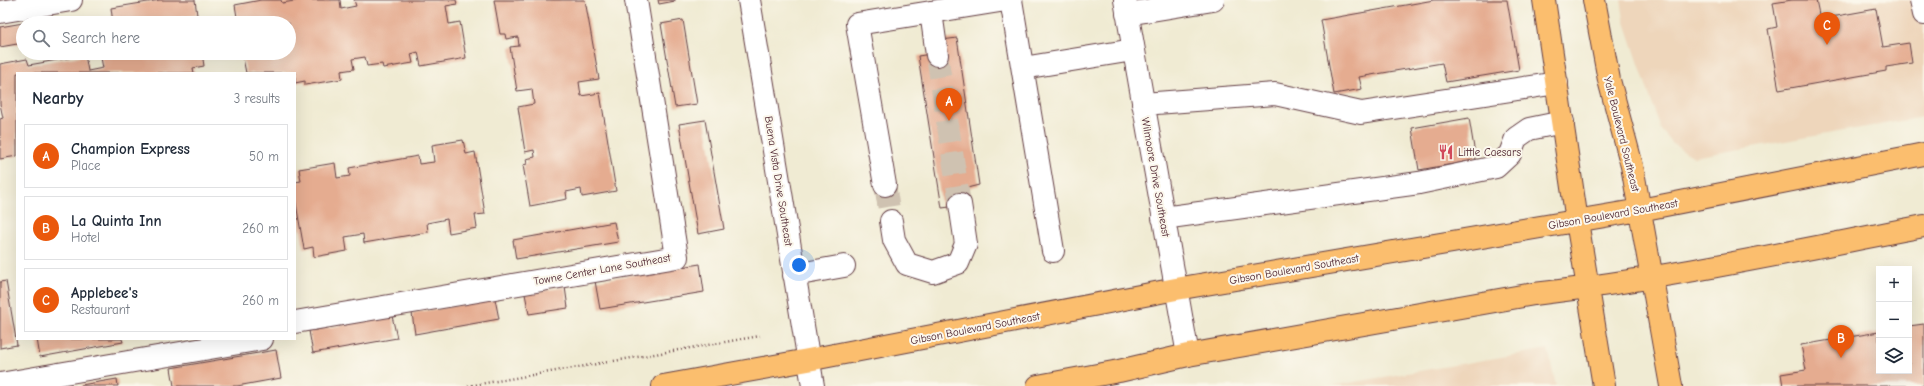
<!DOCTYPE html>
<meta charset="utf-8">
<style>
body{margin:0;font-family:"Comic Neue",sans-serif;background:#f6f6f7;color:#1f2937}
.controls{position:absolute;right:12px;bottom:12px;display:grid;overflow:hidden;border-radius:0px;box-shadow:0 4px 16px #0002}
.controls button{width:36px;height:36px;display:grid;place-items:center;padding:0;border:0;border-bottom:1px solid #e0e1e3;background:#fff;color:#1f2937;font:20px sans-serif}
.you{position:absolute;left:799px;top:265px;width:14px;height:14px;margin:-10px;border:3px solid #fff;border-radius:50%;background:#1a73e8;box-shadow:0 0 0 6px #1a73e833}
.badge{display:grid;place-items:center;width:26px;height:26px;border-radius:50%;background:#ea580c;color:#fff;font-size:13px;font-weight:700}
.pin{position:absolute;translate:-50% -33px;filter:drop-shadow(0 1px 2px #0008)}
.pin::after{content:'';position:absolute;top:21px;width:14px;height:12px;background:inherit;clip-path:polygon(0 0,100% 0,50% 100%)}
.list{margin:0;padding:0;list-style:none}
h2{display:flex;justify-content:space-between;align-items:center;height:52px;margin:0;padding:0 16px;font-size:17px}
h2 small{font-size:13px;font-weight:400;color:#747a83}
.list li{display:grid;grid-template-columns:26px 1fr auto;gap:12px;align-items:center;box-sizing:border-box;height:64px;margin:0 8px 8px;padding:0 8px;border:1px solid #e0e1e3;border-radius:0px}
.list b{display:block;font-size:15px;white-space:nowrap}
.list p{margin:0;font-size:13px;white-space:nowrap;color:#747a83}
.list em{font-size:13px;font-style:normal;color:#747a83}
.icon{flex:none;width:22px;height:22px;fill:none;stroke:currentColor;stroke-width:2;stroke-linecap:round;stroke-linejoin:round}
.map{position:relative;flex:none;width:1924px;height:386px;overflow:hidden}
.search{position:absolute;background:#fff;box-shadow:0 4px 16px #0002;left:16px;top:16px;width:280px;height:44px;display:flex;align-items:center;gap:10px;box-sizing:border-box;padding:0 14px;border-radius:22px;color:#747a83;font-size:15px}
.panel{position:absolute;background:#fff;box-shadow:0 4px 16px #0002;left:16px;top:72px;width:280px;height:268px;border-radius:0px}
.map>svg:first-child{display:block}
</style>
<div class="map">
<svg width="1924" height="386" viewBox="0 0 1924 386">
<rect width="100%" height="100%" fill="#fbf7ec"/>
<filter id="ink" filterUnits="userSpaceOnUse"><feTurbulence type="fractalNoise" baseFrequency=".025" numOctaves="2"/><feDisplacementMap in="SourceGraphic" scale="8" xChannelSelector="R" yChannelSelector="G"/><feConvolveMatrix kernelMatrix="1 2 1 2 8 2 1 2 1" color-interpolation-filters="sRGB"/></filter>
<filter id="wash" filterUnits="userSpaceOnUse"><feTurbulence type="fractalNoise" baseFrequency=".012" numOctaves="4" result="noise"/><feDisplacementMap in="SourceGraphic" scale="16" xChannelSelector="R" yChannelSelector="G"/><feGaussianBlur stdDeviation="0.9" result="paint"/><feColorMatrix in="noise" values="0 0 0 0 0 0 0 0 0 0 0 0 0 0 0 0 0 1.4 0 .05"/><feComposite in="paint" operator="in"/></filter>
<g filter="url(#wash)">
<rect width="100%" height="100%" fill="#f0ebd3"/>
<path fill="#eed6bb" d="M1621,0H1924V117L1694,157L1673,144L1661,130L1624,19Z
M1548,349L1556,386H1331Z"/>
<g id="blocks">
<path fill="#e5ac90" d="M160,0H195L197,15L152,23H113L111,8Z
M261,0H281L282,3L300,0H340L341,9L356,6L354,0H456L457,4L446,6L449,24L460,22L466,58L421,66L418,52L411,54L413,63L383,68L382,64L367,66L365,57L352,59L354,69L341,71L342,79L305,85V81L295,83V73H246L243,58L256,56L255,53H289V23H238L235,5Z
M494,0H585L599,79L579,82L581,96L600,93L616,191L582,197L581,189L566,192L567,199L530,206L523,165L527,164L526,159L535,157L534,150L525,152L518,107L534,104L532,89L517,91L510,47L519,46L518,37L506,39L505,34H500Z
M658,0H675V1L659,4Z
M1434,0H1507L1519,70L1446,82L1442,63L1359,77L1362,89L1334,94L1321,20Z
M1792,0H1816L1820,19L1876,9L1883,47L1909,43L1912,63L1886,67V71L1779,90L1768,29L1777,27L1773,3Z
M56,18L57,23H29V22Z
M683,20L697,104L675,107L661,24Z
M23,23V43L0,47V27Z
M957,38L979,185L967,188L968,194L963,195L965,205L942,208L918,56L944,52L942,40Z
M100,53H202L204,66L193,68L194,73H17V156L0,159V119L3,118L0,104V64L27,59L29,65L85,55L88,71L103,68Z
M1469,118L1476,160L1419,170L1412,128Z
M705,120L724,229L698,234L679,124Z
M463,140L466,154L475,152L485,214L475,215L477,228L449,233L447,219L427,223L428,232L364,243L363,234L345,237L347,251L314,257L313,247L304,249L295,198V182L301,181L299,169L335,163L337,178L350,176L349,168L418,156L419,164L434,162L432,145Z
M614,222L618,242L516,259L513,240Z
M700,264L704,292L600,309L595,281Z
M6,281L17,345L0,348V282Z
M565,287L568,308L529,314L525,294Z
M495,299L499,319L415,334L412,313Z
M392,316L397,338L313,353L309,331Z
M1924,324V386H1783L1781,374L1806,370L1801,345L1879,332V371H1909V326Z
M37,339H122L123,342L40,357Z
M276,350L281,378L237,386H174L171,368Z
M117,379L118,386H81V385Z"/>
</g>
</g>
<g filter="url(#ink)">
<use href="#blocks" fill-opacity="0" stroke="#633e44" stroke-width="1"/>
<g fill="none" stroke-linecap="round" stroke-linejoin="round">
<path stroke="#cfc2b1" stroke-width="22" stroke-dasharray="22 11" stroke-linecap="butt" d="M937,55L960,204
M885,185L891,221"/>
<defs>
<path id="minor" d="M749,0L813,386
M1011,0L1053,251
M1125,0L1188,355
M1921,0L1924,14
M0,12L71,0
M931,12L937,55
M1127,14L1213,0
M1023,68L1133,50
M1143,104L1275,94L1361,113L1557,83
M885,185L857,24L1006,0
M1163,218L1419,183L1496,167L1510,154L1516,138L1529,129L1563,122
M891,221L894,240L907,264L933,272L958,263L966,244L960,204
M794,275L844,266
M295,322L677,257L636,0
M0,384L262,339"/>
<path id="major" d="M1544,0L1577,221L1604,386
M1594,0L1609,80L1632,166L1671,386
M663,386L808,360L1176,289L1640,210L1924,154
M1038,386L1119,371L1188,355L1534,294C1665,279 1794,251 1924,226"/>
</defs>
<use href="#minor" stroke="#633e44" stroke-width="24"/>
<use href="#major" stroke="#633e44" stroke-width="24"/>
<path stroke="#633e44" stroke-width="2.5" stroke-dasharray="1 3" stroke-linecap="butt" d="M468,386L760,336"/>
<use href="#minor" stroke="#fff" stroke-width="22"/>
<use href="#major" stroke="#fbbe6e" stroke-width="22"/>
</g>
</g>
<defs>
<symbol id="restaurant-bare" viewBox="-9 -9 18 18"><path d="M-5-6h1v4h1v-4h1v4h1v-4h1v5L-1.5 .5V6h-2V.5L-5-1ZM5-6V6H3V1.5H1.5Q1.5-4 5-6Z" fill="#d1495b" stroke="#fbf7ec" stroke-width="2.5" paint-order="stroke"/></symbol>
</defs>
<g fill-rule="evenodd">
<use href="#restaurant-bare" x="1435" y="141" width="22" height="22"/>
</g>
<g text-anchor="middle" stroke-width="4" stroke-linejoin="round" paint-order="stroke">
<g font-size="11" fill="#4a1f2b" stroke="#fbf7ec">
<text transform="translate(1622 134) rotate(76)" y="4">Yale Boulevard Southeast</text>
<text transform="translate(1156 177) rotate(80)" y="4">Wilmoore Drive Southeast</text>
<text transform="translate(779 181) rotate(81)" y="4">Buena Vista Drive Southeast</text>
<text transform="translate(1613 214) rotate(-10)" y="4">Gibson Boulevard Southeast</text>
<text transform="translate(602 269) rotate(-10)" y="4">Towne Center Lane Southeast</text>
<text transform="translate(1294 269) rotate(-10)" y="4">Gibson Boulevard Southeast</text>
<text transform="translate(975 328) rotate(-11)" y="4">Gibson Boulevard Southeast</text>
</g>
<g font-size="11" fill="#4a1f2b" stroke="#fbf7ec" text-anchor="start">
<text x="1458" y="156">Little Caesars</text>
</g>
</g>
</svg>
<div class="controls">
<button>+</button>
<button>−</button>
<button><svg class="icon" aria-label="layers" viewBox="0 0 24 24"><path d="M12 4l9 5-9 5-9-5zM3 14l9 5 9-5"/></svg></button>
</div>
<div class="you"></div>
<div class="pin badge" style="left:949px;top:121px">A</div>
<div class="pin badge" style="left:1841px;top:358px">B</div>
<div class="pin badge" style="left:1827px;top:45px">C</div>
<div class="search"><svg class="icon" aria-label="search" viewBox="0 0 24 24"><circle cx="10" cy="10" r="6"/><path d="M15 15l6 6"/></svg>Search here</div>
<section class="panel">
<h2>Nearby<small>3 results</small></h2>
<ul class="list">
<li><span class="badge">A</span><div><b>Champion Express</b><p>Place</p></div><em>50 m</em></li>
<li><span class="badge">B</span><div><b>La Quinta Inn</b><p>Hotel</p></div><em>260 m</em></li>
<li><span class="badge">C</span><div><b>Applebee's</b><p>Restaurant</p></div><em>260 m</em></li>
</ul>
</section>
</div>
